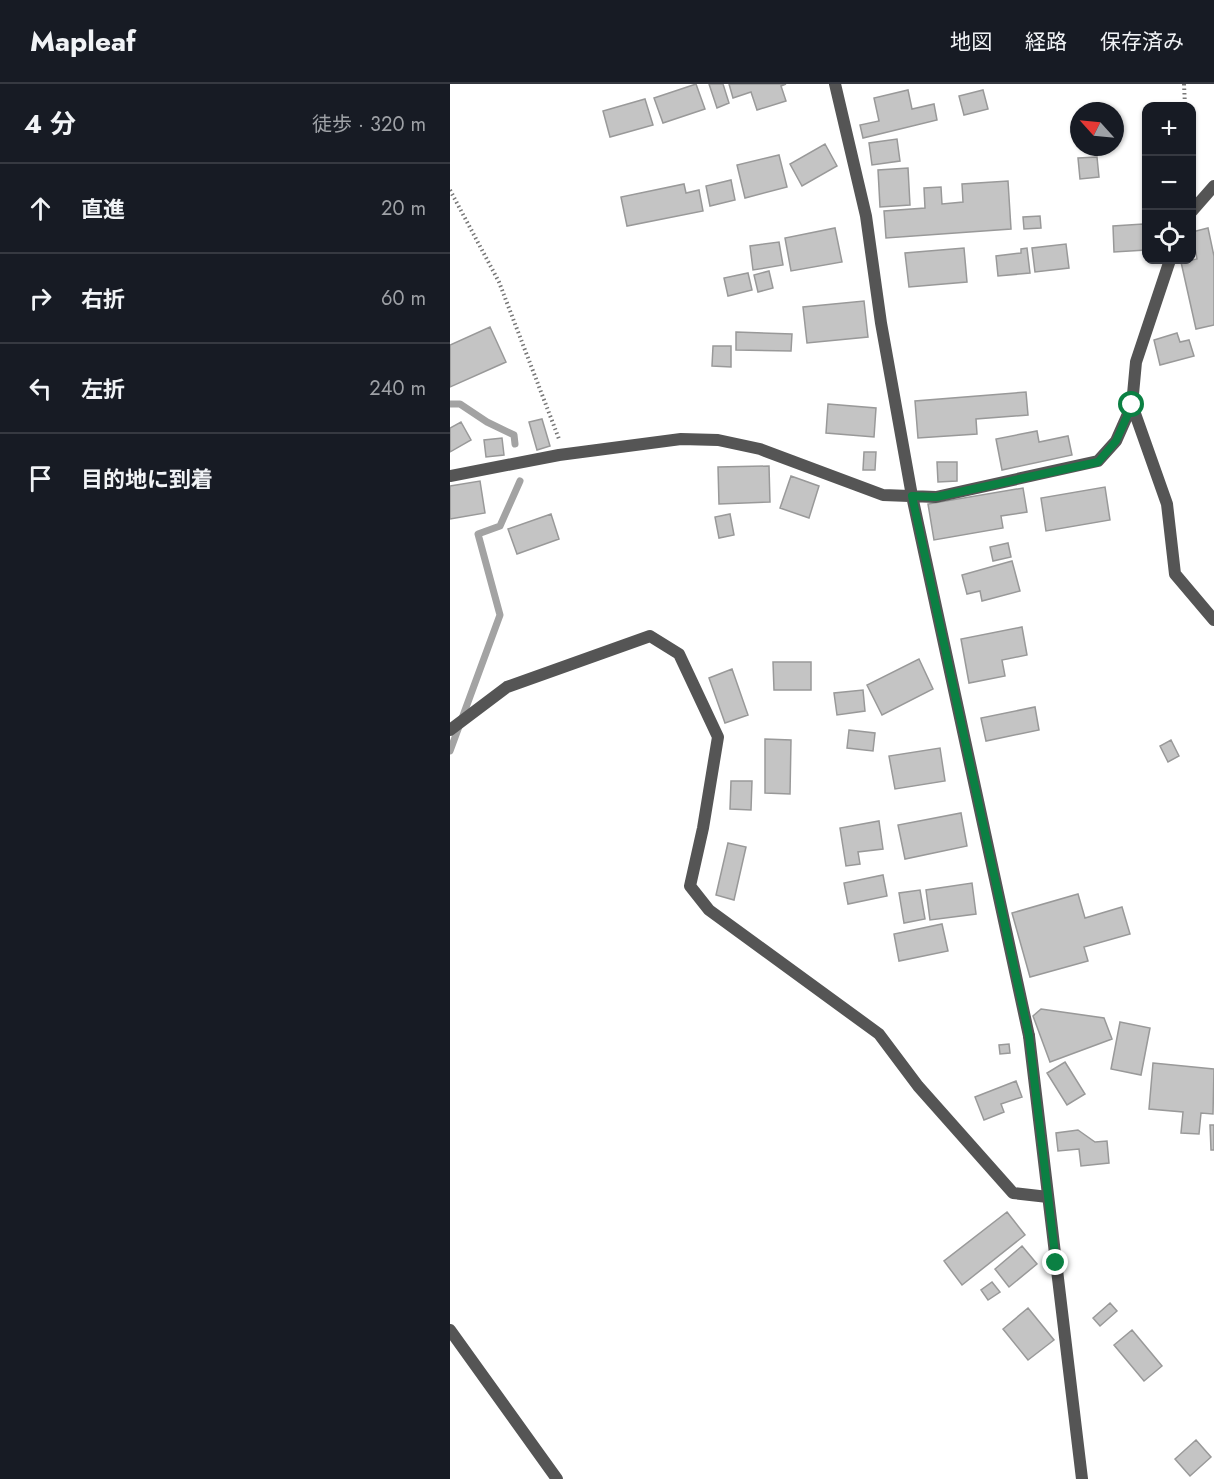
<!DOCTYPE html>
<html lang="ja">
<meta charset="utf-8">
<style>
body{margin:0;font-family:Jost,"Noto Sans JP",sans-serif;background:#20242c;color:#f1f3f6}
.controls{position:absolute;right:18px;top:18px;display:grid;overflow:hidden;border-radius:12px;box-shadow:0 2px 4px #0004}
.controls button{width:54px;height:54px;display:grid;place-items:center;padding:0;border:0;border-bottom:2px solid #363941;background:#171b24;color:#f1f3f6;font:30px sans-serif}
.compass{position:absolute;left:620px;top:18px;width:54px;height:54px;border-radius:50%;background:#171b24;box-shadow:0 2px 4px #0004;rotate:297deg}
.stop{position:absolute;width:18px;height:18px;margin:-14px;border:4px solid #0b8043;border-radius:50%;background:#fff}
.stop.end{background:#0b8043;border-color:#fff;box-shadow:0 2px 6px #0008}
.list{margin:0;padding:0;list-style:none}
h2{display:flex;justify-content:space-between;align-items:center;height:78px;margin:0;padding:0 24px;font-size:26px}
h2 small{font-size:20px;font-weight:400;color:#9ea1a6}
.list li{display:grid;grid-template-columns:39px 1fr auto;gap:18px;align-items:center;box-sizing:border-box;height:90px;padding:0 24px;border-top:2px solid #363941}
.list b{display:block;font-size:22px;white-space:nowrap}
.list em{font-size:20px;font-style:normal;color:#9ea1a6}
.icon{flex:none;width:33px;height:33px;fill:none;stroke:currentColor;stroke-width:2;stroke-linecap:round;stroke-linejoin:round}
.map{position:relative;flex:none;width:764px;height:1395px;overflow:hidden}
header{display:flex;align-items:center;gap:36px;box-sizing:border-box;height:84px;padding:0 30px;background:#171b24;border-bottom:2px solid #363941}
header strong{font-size:28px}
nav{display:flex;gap:33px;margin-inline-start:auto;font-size:21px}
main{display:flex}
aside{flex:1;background:#171b24}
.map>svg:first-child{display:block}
</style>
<header>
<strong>Mapleaf</strong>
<nav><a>地図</a><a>経路</a><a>保存済み</a></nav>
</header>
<main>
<aside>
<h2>4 分<small>徒歩 · 320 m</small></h2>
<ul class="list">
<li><svg class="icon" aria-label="ahead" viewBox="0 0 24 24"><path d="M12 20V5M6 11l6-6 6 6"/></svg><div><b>直進</b></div><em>20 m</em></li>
<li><svg class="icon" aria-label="right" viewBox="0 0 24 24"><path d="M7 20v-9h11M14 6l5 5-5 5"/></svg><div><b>右折</b></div><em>60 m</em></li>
<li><svg class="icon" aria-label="left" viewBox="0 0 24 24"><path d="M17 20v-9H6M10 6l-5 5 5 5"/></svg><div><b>左折</b></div><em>240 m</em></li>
<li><svg class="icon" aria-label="arrive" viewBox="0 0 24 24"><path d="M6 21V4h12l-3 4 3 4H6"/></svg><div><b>目的地に到着</b></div></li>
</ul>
</aside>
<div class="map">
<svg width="764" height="1395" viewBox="0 0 764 1395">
<rect width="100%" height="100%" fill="#fff"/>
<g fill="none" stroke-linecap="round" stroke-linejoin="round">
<path stroke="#a3a3a3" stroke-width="7" d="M0,320H10L37,338L64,351L65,360
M0,667L50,531L28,450L50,442L70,397"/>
</g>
<path fill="#c4c4c4" stroke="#999" stroke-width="1.5" d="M246,0L255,25L213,39L204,14Z
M259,0H273L279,19L267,24Z
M279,0H336L331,2L336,17L307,26L301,8L283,14Z
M458,6L462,25L484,20L487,36L413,54L410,41L429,37L424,14Z
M533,6L538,25L514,31L509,12Z
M195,15L203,41L160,53L153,27Z
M447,55L450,77L422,81L419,59Z
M375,60L387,82L352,102L340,80Z
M329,71L337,103L295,114L287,81Z
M647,73L649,93L630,95L628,74Z
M458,84L460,121L430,123L428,86Z
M281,96L285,116L260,122L256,102Z
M558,97L561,145L436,154L434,127L475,124L474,104L491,103L492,120L513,118L512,100Z
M234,100L236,109L249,106L253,127L177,142L171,113Z
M590,132L591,144L574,145L573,133Z
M693,140V148H696V166L664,168L663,142Z
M385,144L392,178L341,187L335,154Z
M758,144L764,172V241L746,245L731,178L747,175L742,148Z
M329,158L333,181L303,186L300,162Z
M616,160L619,184L585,188L582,164Z
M514,164L517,198L459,203L455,169Z
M577,164L580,189L548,192L546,172L571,169V165Z
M319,187L323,204L308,208L304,191Z
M298,189L302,206L278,212L274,194Z
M414,217L418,253L357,259L353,223Z
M40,243L56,278L0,303V261Z
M286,248L342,250L341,267L286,266Z
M727,249L730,258L739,256L744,272L710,281L704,256Z
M263,262H281V283L262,282Z
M576,308L578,331L526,335L527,350L468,354L465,317Z
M378,320L426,324L424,353L376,349Z
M92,335L100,362L87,366L79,338Z
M11,338L21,356L0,368V344Z
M587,347L589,358L618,352L622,371L552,386L546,355Z
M52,354L54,371L36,373L34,356Z
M414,368H426L425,386H413Z
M487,378H507V397L488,398Z
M319,382L320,418L269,420L268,383Z
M341,392L369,402L359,434L330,424Z
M30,397L35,429L0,435V402Z
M655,403L660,436L596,447L591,414Z
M573,404L577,428L551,432L553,444L484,456L478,420Z
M101,430L109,455L67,470L58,445Z
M280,430L284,451L269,454L265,433Z
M558,459L561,473L543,477L540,463Z
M562,477L570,507L532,517L530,507L517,510L512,491Z
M572,543L577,571L552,576L555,592L519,599L511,555Z
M469,575L483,605L432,631L417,601Z
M323,578H361V606H324Z
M282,585L298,631L275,639L259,594Z
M413,606L415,627L387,631L384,609Z
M585,623L589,646L536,657L531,634Z
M399,646L425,649L423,667L397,664Z
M315,655L341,656L340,710L315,709Z
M721,656L729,672L718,678L710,662Z
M490,664L495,697L445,705L439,672Z
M281,697H302L301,726L280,725Z
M511,729L517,762L455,775L448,741Z
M429,737L433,765L408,768L410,780L396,782L390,744Z
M278,759L296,763L284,816L266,811Z
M433,791L437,812L398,820L394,799Z
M522,799L526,830L480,836L476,806Z
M470,806L475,835L454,839L449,809Z
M628,810L635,834L672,823L680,850L634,863L638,877L580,893L562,829Z
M492,840L498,867L449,877L444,850Z
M591,925L654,934L662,955L600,978L583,932Z
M670,938L700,944L691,991L661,985Z
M559,960L560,969L550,970L549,961Z
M615,978L635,1010L617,1021L597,989Z
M703,979L764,985L763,1030L751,1029L749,1050L731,1049L733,1028L699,1025Z
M566,997L572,1013L551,1020L554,1028L534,1036L525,1013Z
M760,1041H764V1066H761Z
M628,1046L645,1058L657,1057L659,1079L631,1082L629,1065L608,1067L606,1049Z
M557,1128L575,1151L512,1201L494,1177Z
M572,1162L587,1180L559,1203L545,1185Z
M542,1198L550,1208L538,1216L531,1206Z
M660,1219L667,1227L650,1242L643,1234Z
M578,1224L604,1256L578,1276L553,1245Z
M682,1246L712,1282L694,1297L664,1261Z
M746,1356L761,1373L740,1392L725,1375Z"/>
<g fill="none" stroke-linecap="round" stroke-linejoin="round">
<path stroke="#777" stroke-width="4" stroke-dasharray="1.5 3" stroke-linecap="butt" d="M734,0L735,22
M0,106L49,198L109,355"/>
<path stroke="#555" stroke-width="12" d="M385,0L416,132L431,239L462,412L579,952
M742,127L764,102
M682,321L717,420L725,490L764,536
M0,392L109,371L231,355L268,356L310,365L433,411L486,413L648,377L666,357L682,321L686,278L720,176
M0,646L57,603L200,552L229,570L268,653L253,744L240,802L259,826L429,950L468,1002L563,1109L598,1113
M0,1246L107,1395"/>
<path stroke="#555" stroke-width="12" d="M579,952L632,1395"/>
</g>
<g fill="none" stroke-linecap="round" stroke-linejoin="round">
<path stroke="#0b8043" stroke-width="8" d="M606,1179L579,952L462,412L486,413L648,378L666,357L682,321"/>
</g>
</svg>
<div class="controls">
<button>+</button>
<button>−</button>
<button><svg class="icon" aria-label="locate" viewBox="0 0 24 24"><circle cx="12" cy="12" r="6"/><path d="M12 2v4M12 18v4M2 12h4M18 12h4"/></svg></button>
</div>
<svg class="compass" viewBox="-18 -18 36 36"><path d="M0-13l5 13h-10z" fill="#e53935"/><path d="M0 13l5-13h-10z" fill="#9ea1a6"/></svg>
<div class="stop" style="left:682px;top:321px"></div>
<div class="stop end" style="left:606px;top:1179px"></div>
</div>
</main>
